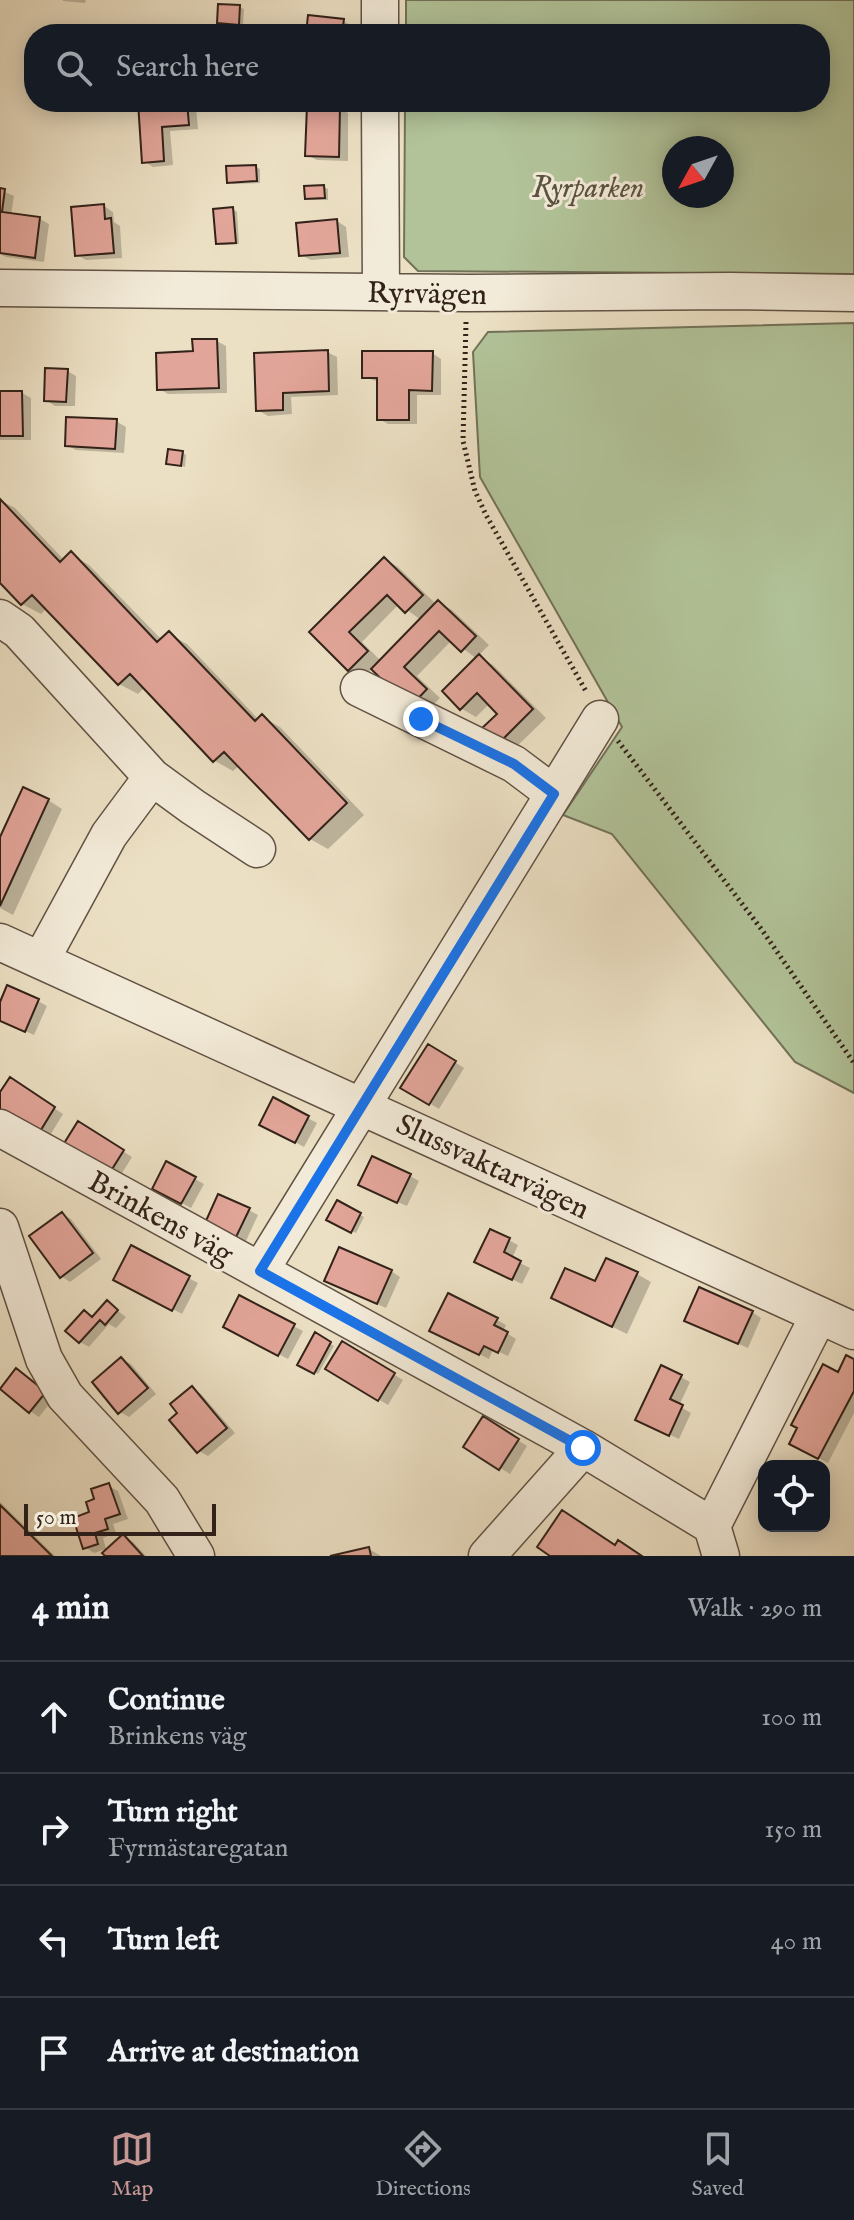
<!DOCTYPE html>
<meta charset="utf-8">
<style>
body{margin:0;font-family:"IM FELL English",serif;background:#20242c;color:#f1f3f6}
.controls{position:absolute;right:24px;bottom:24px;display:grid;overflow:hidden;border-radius:16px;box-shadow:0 4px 20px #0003}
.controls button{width:72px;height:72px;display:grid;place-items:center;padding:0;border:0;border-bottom:2px solid #363941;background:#171b24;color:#f1f3f6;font:40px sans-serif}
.compass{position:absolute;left:662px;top:136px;width:72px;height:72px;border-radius:50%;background:#171b24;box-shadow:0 4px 20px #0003;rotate:230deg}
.scale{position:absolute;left:24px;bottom:20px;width:192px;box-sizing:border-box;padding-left:8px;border:4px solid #332219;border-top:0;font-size:22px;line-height:28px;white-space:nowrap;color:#332219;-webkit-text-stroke:6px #f3ebd9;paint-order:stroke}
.stop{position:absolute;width:24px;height:24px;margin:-18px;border:6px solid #1a73e8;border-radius:50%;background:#fff}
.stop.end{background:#1a73e8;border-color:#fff;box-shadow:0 2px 8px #0008}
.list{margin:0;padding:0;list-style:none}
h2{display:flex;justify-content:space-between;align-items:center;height:104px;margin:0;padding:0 32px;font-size:34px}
h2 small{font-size:26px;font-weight:400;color:#9ea1a6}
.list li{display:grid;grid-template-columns:52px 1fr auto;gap:24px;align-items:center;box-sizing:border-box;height:112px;padding:0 32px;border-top:2px solid #363941}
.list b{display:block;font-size:30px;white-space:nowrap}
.list p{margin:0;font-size:26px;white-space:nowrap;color:#9ea1a6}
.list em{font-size:26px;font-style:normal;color:#9ea1a6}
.icon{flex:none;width:44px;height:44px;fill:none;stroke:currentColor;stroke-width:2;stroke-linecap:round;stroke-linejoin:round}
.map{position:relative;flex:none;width:854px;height:1556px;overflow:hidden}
.search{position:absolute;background:#171b24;box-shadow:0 4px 20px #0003;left:24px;right:24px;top:24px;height:88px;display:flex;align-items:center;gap:20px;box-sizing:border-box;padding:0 28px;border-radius:32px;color:#9ea1a6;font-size:30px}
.sheet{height:552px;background:#171b24}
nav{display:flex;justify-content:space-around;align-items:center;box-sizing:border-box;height:112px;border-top:2px solid #363941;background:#171b24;font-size:22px;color:#9ea1a6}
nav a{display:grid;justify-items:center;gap:4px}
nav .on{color:#c59692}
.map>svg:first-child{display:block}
</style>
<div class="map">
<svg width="854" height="1556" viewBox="0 0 854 1556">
<rect width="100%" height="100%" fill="#ece0c4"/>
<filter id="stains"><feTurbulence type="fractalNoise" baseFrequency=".0025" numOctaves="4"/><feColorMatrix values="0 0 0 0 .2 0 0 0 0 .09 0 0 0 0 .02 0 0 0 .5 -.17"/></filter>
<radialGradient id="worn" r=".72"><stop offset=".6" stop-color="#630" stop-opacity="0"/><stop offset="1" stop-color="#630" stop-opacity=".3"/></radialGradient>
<path fill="#b2c399" stroke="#727259" stroke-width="2" fill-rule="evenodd" d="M406,0H854V274L418,271L404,257L405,102H820V34H406ZM674,148H722V196H674Z
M854,323V1093L795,1062L612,834L563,815L622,727L480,477L473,352L488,332Z"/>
<path fill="#0003" fill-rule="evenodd" d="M86,0L85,3L63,1V0Z
M240,7L244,9L243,26L219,22Z
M343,21L352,26L351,34H308Z
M140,102H187L196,107L198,129L170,131L173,165L153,167L144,161Z
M339,108L348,113V161L317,160L307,155Z
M256,167L260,169V183L233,184L228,181Z
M324,187L328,189V200H310L306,198Z
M0,190L14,196L11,215L40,219L49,224L44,262L6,257L0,254Z
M104,206L113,212L114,222L120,226L122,258L86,260L77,255Z
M233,209L237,212L239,244L222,245L218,243Z
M337,221L346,227L349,257L311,260L301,255Z
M217,341L226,346L227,393L168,394L159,389L195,353Z
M327,352L337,357L338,395L291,397L292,414L268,416L258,410Z
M432,353L441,359V395H417V424H388L379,419V382L364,377Z
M67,371L76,376L75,406H55L46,400Z
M0,393H22L31,398V440H0Z
M116,421L126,427L124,453L76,450L67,445Z
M182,452L186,455L185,467L168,463Z
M0,500L15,508L64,560L71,554L89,565L162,640L169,634L187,644L259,720L262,717L280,727L364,815L328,849L310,839L240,765L233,771L215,761L145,687L138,694L119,684L47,608L41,614L22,604L0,580Z
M384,559L398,567L436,604L438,602L452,610L489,645L478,656L493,665L546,718L511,752L497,744L500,714L490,703L476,717L462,709L445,691L477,659L452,640L417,676L440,698L425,713L373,668L363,677L349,669L312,632ZM399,604L421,620L381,661L362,642Z
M48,800L62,809L13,915L0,908V842Z
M38,1001L47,1006L34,1035L0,1020V1007Z
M429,1046L464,1068L439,1109L403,1087Z
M19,1085L63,1114L49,1137L0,1106V1095Z
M274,1100L317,1123L304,1147L262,1124Z
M88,1129L132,1157L119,1178L66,1144Z
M167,1164L204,1184L191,1208L154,1188Z
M410,1176L419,1181L407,1206L370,1190Z
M338,1203L364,1217L356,1233L329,1219Z
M249,1210L258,1215L246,1241L217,1227Z
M62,1214L71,1219L101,1259L70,1282L61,1276Z
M491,1231L518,1245L512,1259L530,1268L522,1284L486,1266Z
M132,1248L198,1283L182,1314L116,1279Z
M391,1271L400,1277L386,1308L336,1286Z
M637,1274L651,1282L627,1334L567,1305L596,1284Z
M240,1298L303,1331L288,1359L225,1326Z
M107,1303L126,1317L116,1328L109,1324L89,1347L80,1342L93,1318Z
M752,1312L761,1318L748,1348L696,1325Z
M497,1320L506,1325L503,1331L516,1339L508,1356L493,1349L489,1359L441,1335Z
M315,1335L334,1346L318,1374L299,1364Z
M343,1344L403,1380L388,1405L328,1369Z
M121,1359L131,1364L156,1394L129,1417L120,1412Z
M854,1361V1413L828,1463L791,1443L838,1374Z
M17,1371L54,1398L39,1417L30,1411Z
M681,1377L690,1382L679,1406L691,1413L679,1439L647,1424Z
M192,1389L201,1394L235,1433L208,1456L199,1451Z
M484,1419L527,1446L510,1474L466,1447Z
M109,1486L118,1491L128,1519L113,1524L116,1533L103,1538L106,1549L94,1553L85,1547L92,1514Z
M0,1502L55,1556H0Z
M123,1537L133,1542L146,1556H107Z
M369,1549L381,1556H338Z"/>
<path fill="#e2a599" stroke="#332219" stroke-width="2" d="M218,4L240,5L239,25L217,23Z
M308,15L344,19L342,34H306Z
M138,102H187L189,125L162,127L164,161L142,163Z
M307,105L340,106L339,157L305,156Z
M256,165L257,181L227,183L226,166Z
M324,185L325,198L305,199L304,186Z
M0,188L5,189L2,212L40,217L35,258L0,253Z
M104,204L105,219L111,218L114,253L75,256L71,207Z
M233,207L236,243L216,244L213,209Z
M337,219L340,253L299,256L296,223Z
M192,339H217L219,388L157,390L156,353L193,351Z
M328,350L329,391L283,393V410L256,411L254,353Z
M362,351H433L432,391L409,390V420H377V378H362Z
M45,368L68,369L66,402L44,401Z
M0,391H22L23,436H0Z
M66,417L117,419L115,449L65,446Z
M168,449L183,451L181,466L166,464Z
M0,499L60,562L71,551L157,642L169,631L255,721L262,714L347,803L309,840L224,752L213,762L130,674L118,685L32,595L21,605L0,583Z
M384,557L423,595L405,613L387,595L349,632L368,651L348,671L309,632Z
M438,600L476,636L461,652L439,631L404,667L427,689L410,707L371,669Z
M479,654L533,709L496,746L480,730L497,714L477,693L460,710L442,691Z
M23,787L49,799L0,906V837Z
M7,985L39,999L25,1032L0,1021V1002Z
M428,1044L456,1061L429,1105L400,1088Z
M10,1077L55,1107L39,1133L0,1109V1092Z
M273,1097L309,1116L295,1143L259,1125Z
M78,1121L124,1150L109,1174L63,1145Z
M372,1156L411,1174L397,1203L358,1185Z
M166,1161L196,1177L181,1204L152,1189Z
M218,1194L250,1208L236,1237L205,1223Z
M337,1200L361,1213L351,1233L326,1220Z
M62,1212L93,1253L60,1278L29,1236Z
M490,1229L510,1238L504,1252L521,1261L512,1280L474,1262Z
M131,1245L190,1276L172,1311L113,1280Z
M339,1247L392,1270L377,1304L324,1281Z
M606,1258L638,1272L612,1327L551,1298L565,1268L595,1281Z
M699,1287L753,1311L738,1344L684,1321Z
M448,1293L498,1318L494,1325L508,1332L498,1353L484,1346L479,1355L429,1331Z
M239,1295L295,1324L278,1356L223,1327Z
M107,1300L118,1310L105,1325L100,1320L79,1343L65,1331L84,1310L92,1317Z
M315,1332L331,1342L314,1374L297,1365Z
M342,1341L395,1373L378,1401L325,1369Z
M846,1355L854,1359V1391L818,1459L789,1444L797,1428L791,1425L823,1364L838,1372Z
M121,1357L148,1388L118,1414L92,1382Z
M661,1365L682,1375L670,1399L683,1405L669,1436L635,1420Z
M16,1368L46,1392L29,1413L0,1389Z
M192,1386L227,1428L197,1453L169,1420L177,1413L170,1404Z
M483,1416L519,1439L499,1470L463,1447Z
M109,1483L120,1514L105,1519L108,1529L95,1533L98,1544L83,1549L73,1518L89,1512L86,1502L94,1499L91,1489Z
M0,1505L52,1556H0Z
M562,1510L615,1545L618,1540L642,1556H550L537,1547Z
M123,1534L143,1556H105L102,1553Z
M369,1547L371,1556H330Z"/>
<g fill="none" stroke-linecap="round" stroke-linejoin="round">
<defs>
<path id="minor" d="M380,0V34
M380,102L381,292
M0,288L467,293L730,291L854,293
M0,618L19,631L152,777L193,807L257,849
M359,688L514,764L554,794
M0,942L854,1331
M41,960L109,835L152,777
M0,1128L583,1448L712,1526L721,1556
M0,1227L44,1359L65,1396L162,1500L196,1556
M260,1271L600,719
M712,1526L819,1315
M487,1556L583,1448"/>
</defs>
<use href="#minor" stroke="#615244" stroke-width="39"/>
<path stroke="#332219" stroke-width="5" stroke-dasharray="2 4" stroke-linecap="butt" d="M466,322L463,441L475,491L486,515L587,693
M618,741L762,930L854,1063"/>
<use href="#minor" stroke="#f3ebd9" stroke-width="36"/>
</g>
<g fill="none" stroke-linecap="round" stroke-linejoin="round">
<path stroke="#1a73e8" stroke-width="10" d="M421,719L514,764L554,794L260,1271L583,1448"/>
</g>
<g text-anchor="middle" stroke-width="6" stroke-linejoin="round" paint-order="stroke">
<g font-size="30" font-style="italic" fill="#59523f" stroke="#f3ebd9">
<text x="588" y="197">Ryrparken</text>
</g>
<g font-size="30" fill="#332219" stroke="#f3ebd9">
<text transform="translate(427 293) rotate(1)" y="10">Ryrvägen</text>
<text transform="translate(493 1166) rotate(25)" y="10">Slussvaktarvägen</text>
<text transform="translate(161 1217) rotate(29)" y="10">Brinkens väg</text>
</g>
</g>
<rect width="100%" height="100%" filter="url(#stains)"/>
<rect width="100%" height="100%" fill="url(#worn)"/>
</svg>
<div class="controls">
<button><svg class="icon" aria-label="locate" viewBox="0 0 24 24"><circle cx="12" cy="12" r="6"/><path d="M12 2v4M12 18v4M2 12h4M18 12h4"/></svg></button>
</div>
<svg class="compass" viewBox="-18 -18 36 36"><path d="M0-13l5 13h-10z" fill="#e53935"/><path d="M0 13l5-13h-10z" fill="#9ea1a6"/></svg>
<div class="scale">50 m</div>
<div class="stop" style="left:583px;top:1448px"></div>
<div class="stop end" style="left:421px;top:719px"></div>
<div class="search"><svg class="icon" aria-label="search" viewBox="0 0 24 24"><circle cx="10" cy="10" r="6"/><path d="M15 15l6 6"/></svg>Search here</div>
</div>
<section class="sheet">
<h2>4 min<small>Walk · 290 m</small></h2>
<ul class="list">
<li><svg class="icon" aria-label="ahead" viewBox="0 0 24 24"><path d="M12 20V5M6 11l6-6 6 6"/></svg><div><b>Continue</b><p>Brinkens väg</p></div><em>100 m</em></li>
<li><svg class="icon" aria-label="right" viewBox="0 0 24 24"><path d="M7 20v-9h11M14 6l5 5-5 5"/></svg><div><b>Turn right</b><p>Fyrmästaregatan</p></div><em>150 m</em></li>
<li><svg class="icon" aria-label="left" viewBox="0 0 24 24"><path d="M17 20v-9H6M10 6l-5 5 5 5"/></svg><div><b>Turn left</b></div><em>40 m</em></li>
<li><svg class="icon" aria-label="arrive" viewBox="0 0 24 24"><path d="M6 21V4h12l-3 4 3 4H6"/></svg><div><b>Arrive at destination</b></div></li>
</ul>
</section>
<nav>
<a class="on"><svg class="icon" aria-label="map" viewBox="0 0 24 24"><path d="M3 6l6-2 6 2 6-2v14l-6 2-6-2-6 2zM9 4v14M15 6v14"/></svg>Map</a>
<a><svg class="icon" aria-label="directions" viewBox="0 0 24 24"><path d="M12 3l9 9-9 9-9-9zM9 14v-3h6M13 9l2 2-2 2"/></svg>Directions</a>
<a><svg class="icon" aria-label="saved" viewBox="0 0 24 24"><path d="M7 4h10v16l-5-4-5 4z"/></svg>Saved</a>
</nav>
